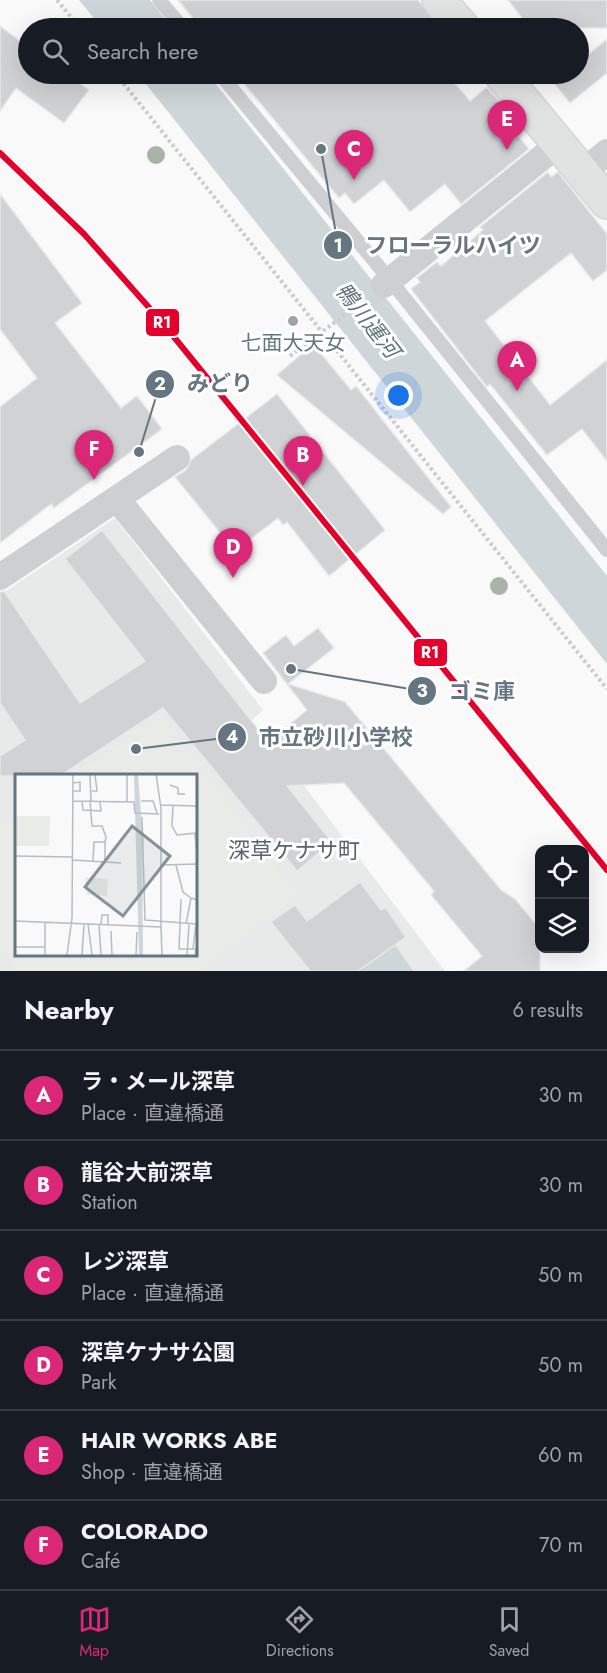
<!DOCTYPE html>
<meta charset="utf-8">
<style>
body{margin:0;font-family:Jost,"Noto Sans JP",sans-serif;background:#242831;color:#f1f3f6}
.controls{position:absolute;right:18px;bottom:18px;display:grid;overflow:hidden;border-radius:12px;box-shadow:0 6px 24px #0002}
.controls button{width:54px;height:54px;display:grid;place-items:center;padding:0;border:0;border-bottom:2px solid #363941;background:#171b24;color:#f1f3f6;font:30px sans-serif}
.you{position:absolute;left:399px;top:396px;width:21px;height:21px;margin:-15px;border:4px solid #fff;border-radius:50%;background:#1a73e8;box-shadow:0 0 0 9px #1a73e833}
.badge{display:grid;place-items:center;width:39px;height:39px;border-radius:50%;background:#db2777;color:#fff;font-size:20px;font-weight:700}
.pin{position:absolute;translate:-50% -50px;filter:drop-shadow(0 2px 3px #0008)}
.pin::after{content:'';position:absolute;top:32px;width:21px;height:18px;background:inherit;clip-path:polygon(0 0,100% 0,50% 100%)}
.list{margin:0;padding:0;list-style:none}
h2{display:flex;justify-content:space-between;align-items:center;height:78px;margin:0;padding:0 24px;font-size:26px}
h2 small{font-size:20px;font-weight:400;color:#9ea1a6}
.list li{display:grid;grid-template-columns:39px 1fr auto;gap:18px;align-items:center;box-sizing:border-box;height:90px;padding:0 24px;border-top:2px solid #363941}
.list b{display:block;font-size:22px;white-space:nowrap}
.list p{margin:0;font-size:20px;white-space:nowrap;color:#9ea1a6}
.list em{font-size:20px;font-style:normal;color:#9ea1a6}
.icon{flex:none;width:33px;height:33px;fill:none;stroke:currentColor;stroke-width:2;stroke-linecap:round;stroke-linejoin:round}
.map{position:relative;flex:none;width:607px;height:971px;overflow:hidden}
.search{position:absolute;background:#171b24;box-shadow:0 6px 24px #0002;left:18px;right:18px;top:18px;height:66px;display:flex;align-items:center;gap:15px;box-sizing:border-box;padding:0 21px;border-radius:33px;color:#9ea1a6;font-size:22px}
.sheet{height:618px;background:#171b24}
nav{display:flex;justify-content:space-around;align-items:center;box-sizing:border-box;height:84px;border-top:2px solid #363941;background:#171b24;font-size:16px;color:#9ea1a6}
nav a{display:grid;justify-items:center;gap:3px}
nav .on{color:#db2777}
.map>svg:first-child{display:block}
</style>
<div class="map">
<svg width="607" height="971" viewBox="0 0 607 971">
<rect width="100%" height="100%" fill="#f9f9f9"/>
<path fill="#e8e9e9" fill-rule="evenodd" d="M115,518L263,710L248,723L295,774L445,971H0V595ZM16,776H195V954H16Z"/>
<path fill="#e8ebe6" d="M161,717L297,896L198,971H18L0,948V826L16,815V954H195V776H74Z"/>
<path fill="#ced6d9" d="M79,0H150L172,28H102Z
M138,74H208L607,576V664Z
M395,945L413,971H358Z"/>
<path fill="#d0d2d3" stroke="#e8e8e8" stroke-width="1.5" d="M178,0H418L439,28H201Z
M508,0H607V28H530Z
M0,26L28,47V74H66L89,90L64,123L16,88L0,111Z
M607,39V73L570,103L553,82L564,74H579V62Z
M236,74H447L470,101L487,87L514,119L508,124L529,149L461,204L445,184L410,212L384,180L354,204L345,193L339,198Z
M548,172L551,177L558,172L607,234V270L593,281L571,253L485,321L550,405L607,360V461L582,429L547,455L490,384L487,387L411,289L420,282L417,278L437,262L441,266L483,230L480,227Z
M0,194L82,303L55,323L121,408L137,396L162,429L54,508L51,504L0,543V407L37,378L0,329Z
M313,344L351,390L356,386L451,507L443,514L277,375Z
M277,394L385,530L329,576L287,522L283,525L278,518L235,551L175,477L186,470L191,460Z
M102,530L268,742L307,710L263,653L286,635L294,646L318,628L334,648L288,684L345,702L501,890L515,899L540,929V971H464L482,956L431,895L434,891L344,783L287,786L332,842L297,871L163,708L60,776H0V756L25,740L0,703V592L4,591L80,703L145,661L65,559Z
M360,882L381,910L385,907L406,937L358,971H310L271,922L295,905L307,921Z"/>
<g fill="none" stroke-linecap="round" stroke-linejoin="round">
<defs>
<path id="secondary" d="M439,0L463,28
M501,74L607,202"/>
</defs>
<use href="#secondary" stroke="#d5d6d7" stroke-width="36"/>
<path stroke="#cbcccd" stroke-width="4" stroke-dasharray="3 3" stroke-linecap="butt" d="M57,0L80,28
M116,74L607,689
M307,349L303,346L362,302
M290,356L303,346"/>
<path stroke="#cecfd0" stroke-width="14" d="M159,0L183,28
M220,74L390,280L607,550"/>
<path stroke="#cecfd0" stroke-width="26" d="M583,172L607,152
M384,285L560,143
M117,499L264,681
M0,577L177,458"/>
<use href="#secondary" stroke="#e1e2e2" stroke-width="33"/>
<defs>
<path id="rail-1" d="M0,153L84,234L161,321L607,870"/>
</defs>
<use href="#rail-1" stroke="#fff" stroke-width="10"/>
<use href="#rail-1" stroke="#e4002b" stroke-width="6"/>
</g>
<g fill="#a9b3a7">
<circle cx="156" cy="155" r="9"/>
<circle cx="499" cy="586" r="9"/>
</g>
<circle fill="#99a4ac" stroke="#fff" stroke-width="2" cx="293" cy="321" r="6"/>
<g text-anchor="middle" stroke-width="6" stroke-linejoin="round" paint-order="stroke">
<g font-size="21" fill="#657683" stroke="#fff">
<text x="293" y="350">七面大天女</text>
</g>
<g font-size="22" font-style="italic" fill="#60757c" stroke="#fff">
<text transform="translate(368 320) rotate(52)" y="8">鴨川運河</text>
</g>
<g font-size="22" fill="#57646e" stroke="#fff">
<text x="294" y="858">深草ケナサ町</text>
</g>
</g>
<g transform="translate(15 774)">
<rect width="182" height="182" fill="#f9f9f9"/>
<path d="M0,42H35L34,72H0ZM70,103L93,105L92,122L72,121Z" fill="#e8ebe6"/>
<path d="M119,0H123L127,54L128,181H124Z" fill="#ced6d9"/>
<path fill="none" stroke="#b5bdc3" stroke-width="1.5" d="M75,0L76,27M155,11L163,14V20H170M58,17H65V8L58,9M77,17H82L80,0M58,27L119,28L120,39L144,40M67,27L68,36L86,37L85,28M75,27L77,52H87L91,63L90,68H79L78,87M126,27H138L142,39M112,28V0M145,31L182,32M158,32L157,52L162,61L182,59M127,43L130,146L182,150M180,60L182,79M90,68V88M0,82L57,83M57,86L106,89M145,91L182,90M161,91L168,118L176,124M166,125L164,175H181L180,181M0,147L146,153V34L141,0M73,150L77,181M84,150L86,181M86,150L87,141H93V150M171,150L176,124L182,126M146,153L147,181M96,157L97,181M0,173H30M178,175L181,150M30,181V148M52,181L57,144L58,0M67,181L69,151M121,181L122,158M172,181L174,150"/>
<path fill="#84929c" fill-opacity="0.15" stroke="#84929c" stroke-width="3" d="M117,52L155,82L108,142L70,113Z"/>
<rect width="182" height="182" fill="none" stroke="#657683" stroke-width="3"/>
</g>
<path fill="none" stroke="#657683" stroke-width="2" d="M321 149L338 245M139 452L160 384M291 669L422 691M136 749L232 737"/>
<g fill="#657683" stroke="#fff" stroke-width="2">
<circle cx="321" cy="149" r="6"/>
<circle cx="139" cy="452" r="6"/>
<circle cx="291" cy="669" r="6"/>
<circle cx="136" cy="749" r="6"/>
<circle cx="338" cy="245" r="15"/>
<circle cx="160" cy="384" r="15"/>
<circle cx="422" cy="691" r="15"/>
<circle cx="232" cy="737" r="15"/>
</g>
<g font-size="18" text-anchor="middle" font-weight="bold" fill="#fff">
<text x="338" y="252">1</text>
<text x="160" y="390">2</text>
<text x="422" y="697">3</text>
<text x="232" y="743">4</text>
</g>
<g font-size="22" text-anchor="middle" font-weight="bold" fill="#657683" stroke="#fff" stroke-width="6" stroke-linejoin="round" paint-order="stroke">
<text x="453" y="253">フローラルハイツ</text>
<text x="220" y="391">みどり</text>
<text x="482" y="699">ゴミ庫</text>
<text x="336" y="745">市立砂川小学校</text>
</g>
<g stroke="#fff" stroke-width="2">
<rect x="145" y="308" width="35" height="29" rx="6" fill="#e4002b"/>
<rect x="413" y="638" width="35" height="29" rx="6" fill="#e4002b"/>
</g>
<g font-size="16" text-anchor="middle" font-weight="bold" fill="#fff">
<text x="162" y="328">R1</text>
<text x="430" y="658">R1</text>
</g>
</svg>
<div class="controls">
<button><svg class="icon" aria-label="locate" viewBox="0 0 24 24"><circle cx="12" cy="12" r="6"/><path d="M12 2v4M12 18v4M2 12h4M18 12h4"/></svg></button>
<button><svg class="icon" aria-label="layers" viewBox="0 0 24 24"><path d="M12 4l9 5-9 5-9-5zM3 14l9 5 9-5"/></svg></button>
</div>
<div class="you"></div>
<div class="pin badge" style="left:517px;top:391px">A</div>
<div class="pin badge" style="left:303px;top:486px">B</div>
<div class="pin badge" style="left:354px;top:180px">C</div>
<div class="pin badge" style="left:233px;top:578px">D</div>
<div class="pin badge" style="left:507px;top:150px">E</div>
<div class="pin badge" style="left:94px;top:480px">F</div>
<div class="search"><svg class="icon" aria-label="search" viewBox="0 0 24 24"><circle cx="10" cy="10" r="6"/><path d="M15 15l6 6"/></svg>Search here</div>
</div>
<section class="sheet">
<h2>Nearby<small>6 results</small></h2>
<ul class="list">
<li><span class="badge">A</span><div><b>ラ・メール深草</b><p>Place · 直違橋通</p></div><em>30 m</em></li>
<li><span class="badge">B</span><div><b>龍谷大前深草</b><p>Station</p></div><em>30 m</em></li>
<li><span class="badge">C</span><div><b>レジ深草</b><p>Place · 直違橋通</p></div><em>50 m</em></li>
<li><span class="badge">D</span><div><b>深草ケナサ公園</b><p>Park</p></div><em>50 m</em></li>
<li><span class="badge">E</span><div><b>HAIR WORKS ABE</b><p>Shop · 直違橋通</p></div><em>60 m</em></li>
<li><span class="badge">F</span><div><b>COLORADO</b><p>Café</p></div><em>70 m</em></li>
</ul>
</section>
<nav>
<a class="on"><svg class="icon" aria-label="map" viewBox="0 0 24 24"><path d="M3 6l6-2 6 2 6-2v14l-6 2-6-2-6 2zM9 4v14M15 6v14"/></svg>Map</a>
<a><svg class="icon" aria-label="directions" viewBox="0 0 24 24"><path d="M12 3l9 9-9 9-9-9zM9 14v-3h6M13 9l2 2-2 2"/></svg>Directions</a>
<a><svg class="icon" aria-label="saved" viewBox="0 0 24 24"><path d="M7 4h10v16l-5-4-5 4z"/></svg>Saved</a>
</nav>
